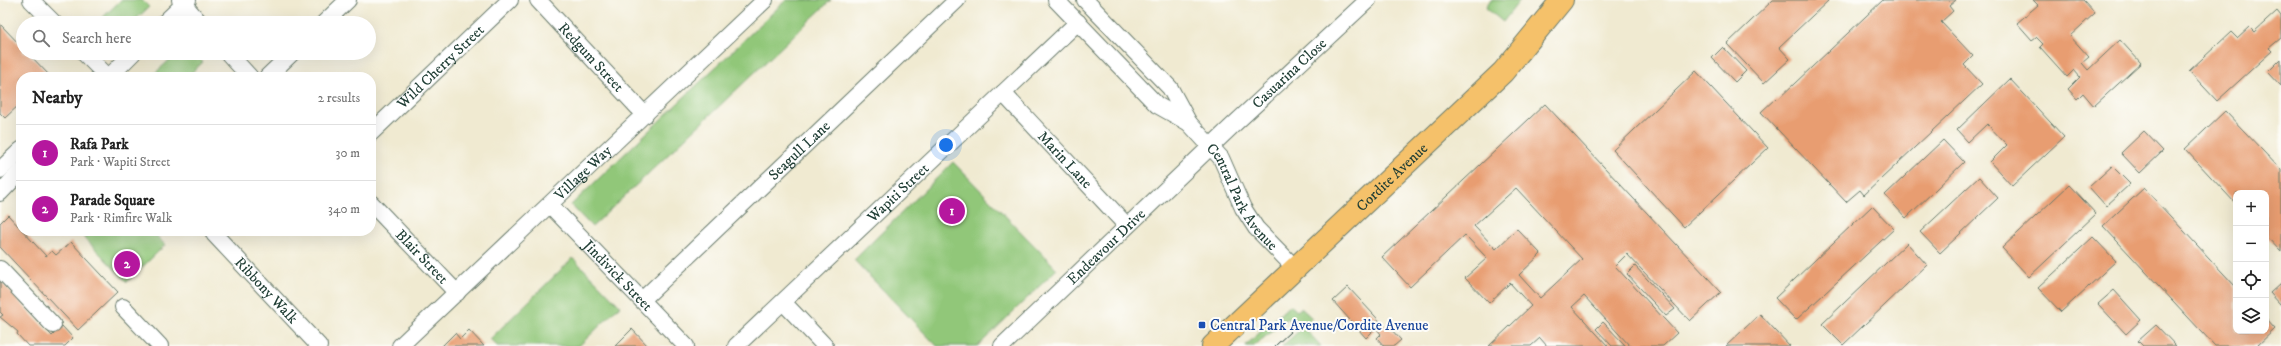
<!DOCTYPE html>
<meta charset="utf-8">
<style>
body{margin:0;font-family:"IM FELL DW Pica",serif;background:#f6f6f6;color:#222}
.controls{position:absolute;right:12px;bottom:12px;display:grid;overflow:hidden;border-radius:8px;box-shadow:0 4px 16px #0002}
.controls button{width:36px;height:36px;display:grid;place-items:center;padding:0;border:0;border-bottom:1px solid #e0e0e0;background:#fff;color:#222;font:20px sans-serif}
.you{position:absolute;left:946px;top:145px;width:14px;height:14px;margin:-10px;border:3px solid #fff;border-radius:50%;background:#1a73e8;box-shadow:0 0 0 6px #1a73e833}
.badge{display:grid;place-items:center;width:26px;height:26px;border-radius:50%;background:#b5179e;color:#fff;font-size:13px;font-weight:700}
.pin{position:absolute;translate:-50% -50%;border:2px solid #fff;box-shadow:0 1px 4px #0006}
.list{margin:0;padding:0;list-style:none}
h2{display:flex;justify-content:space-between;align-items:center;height:52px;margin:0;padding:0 16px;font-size:17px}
h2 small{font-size:13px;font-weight:400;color:#767676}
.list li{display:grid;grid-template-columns:26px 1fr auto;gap:12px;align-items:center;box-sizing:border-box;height:56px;padding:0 16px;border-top:1px solid #e0e0e0}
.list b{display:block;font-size:15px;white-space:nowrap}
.list p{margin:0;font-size:13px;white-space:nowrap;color:#767676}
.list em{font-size:13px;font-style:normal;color:#767676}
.icon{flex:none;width:22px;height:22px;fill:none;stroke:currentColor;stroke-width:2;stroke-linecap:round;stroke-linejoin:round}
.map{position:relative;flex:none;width:2281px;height:346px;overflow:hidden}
.search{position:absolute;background:#fff;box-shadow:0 4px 16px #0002;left:16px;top:16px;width:360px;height:44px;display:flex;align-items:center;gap:10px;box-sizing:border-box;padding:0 14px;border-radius:22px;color:#767676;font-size:15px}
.panel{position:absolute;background:#fff;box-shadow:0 4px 16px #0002;left:16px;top:72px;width:360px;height:164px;border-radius:16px}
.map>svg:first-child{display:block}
</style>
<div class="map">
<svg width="2281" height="346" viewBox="0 0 2281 346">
<rect width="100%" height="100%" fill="#fdfcf7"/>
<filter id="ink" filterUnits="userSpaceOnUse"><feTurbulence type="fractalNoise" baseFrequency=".025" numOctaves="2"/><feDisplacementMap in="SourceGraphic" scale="8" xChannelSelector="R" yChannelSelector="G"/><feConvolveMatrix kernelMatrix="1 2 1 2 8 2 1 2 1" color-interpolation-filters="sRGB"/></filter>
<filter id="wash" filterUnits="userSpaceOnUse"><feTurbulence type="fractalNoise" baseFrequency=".012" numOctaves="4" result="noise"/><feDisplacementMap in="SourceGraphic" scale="16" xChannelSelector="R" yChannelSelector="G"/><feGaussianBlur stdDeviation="0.9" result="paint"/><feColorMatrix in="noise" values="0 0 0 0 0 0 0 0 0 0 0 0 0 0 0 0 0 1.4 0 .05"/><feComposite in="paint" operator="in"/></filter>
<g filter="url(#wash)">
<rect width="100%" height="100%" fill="#f0ead1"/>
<path fill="#91c779" stroke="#588256" d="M121,0H142L149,7L132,23H97Z
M786,0H831L592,227L571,205Z
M1491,0H1520L1503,22L1486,8Z
M177,53H194L203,62L187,77H151Z
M953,162L1057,269L978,346H937L854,260Z
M78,231H152L165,245L127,282Z
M573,258L620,306L579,346H497L490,339Z
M1290,305L1297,311L1301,308L1312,318L1303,327L1321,346H1282L1300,330L1288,318L1254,346H1245Z"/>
<g id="blocks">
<path fill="#e89d71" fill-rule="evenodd" d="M1773,0H1829L1779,47L1790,59L1764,83L1727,44Z
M1883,0H1956L1949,6L1953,11L1941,22L1973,56L1964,65L1982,84L1864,195L1860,190L1846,202L1761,112L1776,98L1777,100Z
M2033,0H2083L2095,13L2070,36L2089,57L2082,63L2088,70L2120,40L2141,63L2094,106L2083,93L2077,99L2068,89L2080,77L2074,70L2067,77L2040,47L2043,44L2036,37L2032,40L2017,23L2038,5Z
M2277,11L2281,16V38L2269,48L2272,51L2217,101L2189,71L2231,32L2237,38L2249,27L2254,32Z
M0,24L23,48V53H28L51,77H21V103L5,118L0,113Z
M1723,47L1746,71L1735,82L1712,58Z
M2281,59V86L2268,72Z
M1696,71L1768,148L1684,227L1613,150Z
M2010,79L2064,137L2012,186L1990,162L2007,145L1987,124L1968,142L1957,130Z
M1545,104L1721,292L1690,321L1627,254L1615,266L1677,333L1663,346H1630L1584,296L1572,307L1608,346H1547L1540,338L1531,346H1489L1531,306L1510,283L1489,303L1465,278L1487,258L1465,235L1410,287L1382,257ZM1516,188L1582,259L1540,298L1519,275L1541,254L1517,229L1496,249L1474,226Z
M2225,111L2281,170V252L2266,236V193H2236V204L2185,149Z
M2144,131L2163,151L2140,173L2121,153Z
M1943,140L1964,162L1906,218L1885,195Z
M2112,166L2130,184L2106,206L2089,187Z
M1979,177L1998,198L1940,253L1920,232Z
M2069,185L2096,214L2029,277L2002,248Z
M2144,188L2236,287V331H2266V319L2275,329L2257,346H2215L2103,226Z
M1872,206L1894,229L1796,320L1775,298Z
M8,215L46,256L52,251L56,255L71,242L118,292L78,330L0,247V223Z
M2093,237L2116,261L2061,312L2038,288Z
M1907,243L1927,265L1843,345L1822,324Z
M1635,266L1675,309L1666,316L1627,274Z
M0,281L52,336L62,326L73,338L65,346H28L17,334L18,332L0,317L3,315L0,312Z
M2281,283V305L2270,293Z
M1348,287L1387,329L1389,327L1401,340L1394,346H1384L1377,338L1381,334L1376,328L1366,338L1333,301Z
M2114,290L2141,320L2126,334L2098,304Z
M1760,314L1790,346H1726Z
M1603,322L1626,346H1612L1596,329Z
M2156,325L2176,346H2143L2138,341Z
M632,329L648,346H615Z
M469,330L484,346H442L455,333L460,339Z"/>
</g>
</g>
<g filter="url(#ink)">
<use href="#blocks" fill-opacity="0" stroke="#687a6b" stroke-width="1"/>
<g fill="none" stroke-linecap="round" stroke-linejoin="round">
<defs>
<g id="street">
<path d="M31,0L54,23"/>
<path d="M180,0L200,23"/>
<path id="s1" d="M538,0L645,115"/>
<path d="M1056,0L1157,105L1189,123"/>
<path id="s2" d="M1085,0L1170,88L1189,123L1221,158L1243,208L1256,228L1296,269"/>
<path d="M164,23L188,0"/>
<path d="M324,23L348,0"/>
<path d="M84,53L108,77"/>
<path d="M228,53L250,77"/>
<path d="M109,77L133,53"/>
<path d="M267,77L292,53"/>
<path id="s3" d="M1003,93L1127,226"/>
<path id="s4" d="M371,133L510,0"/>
<path d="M0,170L21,150"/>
<path d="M0,193L21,171"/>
<path id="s5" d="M371,203L457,293"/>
<path id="s6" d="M550,205L686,346"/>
<path id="s7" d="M214,234L319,346"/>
<path d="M0,269L53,325"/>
<path id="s8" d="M642,300L957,0"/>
<path d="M783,302L825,346"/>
<path d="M123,307L160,346"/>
<path id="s9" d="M400,346L765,0"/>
<path id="s10" d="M736,346L1078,22"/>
<path id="s11" d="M1002,346L1230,128L1368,0"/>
</g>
<g id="primary">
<path id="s12" d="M1213,346L1503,72L1562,0"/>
</g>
</defs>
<use href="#street" stroke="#687a6b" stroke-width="18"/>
<use href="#primary" stroke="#687a6b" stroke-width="24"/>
<use href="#street" stroke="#fff" stroke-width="16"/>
<use href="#primary" stroke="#f5c16b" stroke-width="22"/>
<path stroke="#1f3d34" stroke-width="1" d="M1275,346L1291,331"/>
</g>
</g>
<rect fill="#1a4fb4" stroke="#fdfcf7" stroke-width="1.5" x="1198" y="321" width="8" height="8" rx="2"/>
<g text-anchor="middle" stroke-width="4" stroke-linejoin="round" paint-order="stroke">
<g font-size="15" fill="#1f3d34" stroke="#fdfcf7">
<text dy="5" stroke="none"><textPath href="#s1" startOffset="78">Redgum Street</textPath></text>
<text dy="5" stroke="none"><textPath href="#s4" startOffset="96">Wild Cherry Street</textPath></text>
<text dy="5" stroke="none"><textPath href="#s11" startOffset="396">Casuarina Close</textPath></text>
<text dy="5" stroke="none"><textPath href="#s8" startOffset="217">Seagull Lane</textPath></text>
<text dy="5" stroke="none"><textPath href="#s3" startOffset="91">Marin Lane</textPath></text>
<text dy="5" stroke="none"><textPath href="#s9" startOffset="252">Village Way</textPath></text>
<text dy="5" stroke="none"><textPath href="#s12" startOffset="246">Cordite Avenue</textPath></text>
<text dy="5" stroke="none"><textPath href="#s10" startOffset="223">Wapiti Street</textPath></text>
<text dy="5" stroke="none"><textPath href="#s2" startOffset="254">Central Park Avenue</textPath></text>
<text dy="5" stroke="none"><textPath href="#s11" startOffset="144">Endeavour Drive</textPath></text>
<text dy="5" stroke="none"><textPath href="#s5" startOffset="74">Blair Street</textPath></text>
<text dy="5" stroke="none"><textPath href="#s6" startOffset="98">Jindivick Street</textPath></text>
<text dy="5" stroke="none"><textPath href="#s7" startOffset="77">Ribbony Walk</textPath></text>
</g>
<g font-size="15" fill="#164399" stroke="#fdfcf7" text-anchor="start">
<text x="1210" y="330">Central Park Avenue/Cordite Avenue</text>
</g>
</g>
</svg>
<div class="controls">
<button>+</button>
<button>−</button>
<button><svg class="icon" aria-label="locate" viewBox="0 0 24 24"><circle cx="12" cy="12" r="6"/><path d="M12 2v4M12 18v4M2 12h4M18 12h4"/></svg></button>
<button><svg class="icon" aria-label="layers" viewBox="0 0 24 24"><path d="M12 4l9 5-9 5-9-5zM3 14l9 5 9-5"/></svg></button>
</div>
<div class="you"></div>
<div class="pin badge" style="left:952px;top:211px">1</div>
<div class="pin badge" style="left:127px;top:264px">2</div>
<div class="search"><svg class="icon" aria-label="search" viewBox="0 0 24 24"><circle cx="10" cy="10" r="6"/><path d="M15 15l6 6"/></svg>Search here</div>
<section class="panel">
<h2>Nearby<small>2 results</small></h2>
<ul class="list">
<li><span class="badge">1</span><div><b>Rafa Park</b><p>Park · Wapiti Street</p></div><em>30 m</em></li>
<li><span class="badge">2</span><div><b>Parade Square</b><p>Park · Rimfire Walk</p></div><em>340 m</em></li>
</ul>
</section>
</div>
